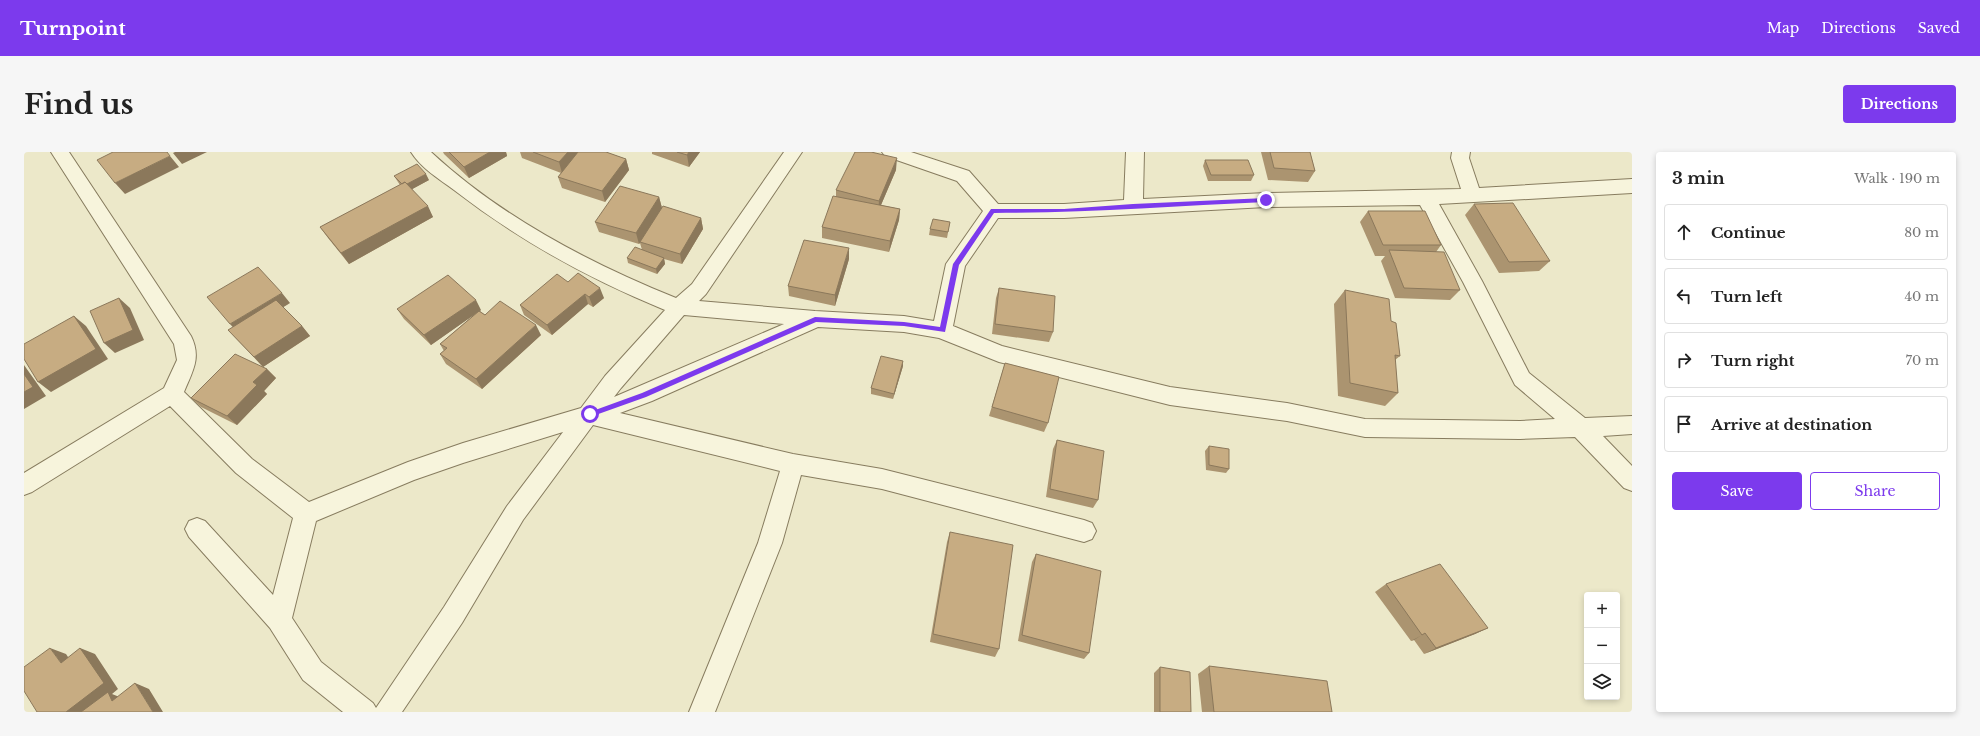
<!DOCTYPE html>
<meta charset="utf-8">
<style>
body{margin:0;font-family:"Libre Baskerville",serif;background:#f6f6f6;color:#222}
.controls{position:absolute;right:12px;bottom:12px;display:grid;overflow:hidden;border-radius:4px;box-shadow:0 2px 6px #0003}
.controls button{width:36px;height:36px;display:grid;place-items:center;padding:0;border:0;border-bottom:1px solid #e0e0e0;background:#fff;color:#222;font:20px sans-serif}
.stop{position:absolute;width:12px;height:12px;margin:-9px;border:3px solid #7c3aed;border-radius:50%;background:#fff}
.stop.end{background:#7c3aed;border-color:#fff;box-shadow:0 1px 4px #0008}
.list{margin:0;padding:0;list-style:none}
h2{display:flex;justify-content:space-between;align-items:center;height:52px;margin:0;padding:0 16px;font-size:17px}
h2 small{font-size:13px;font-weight:400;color:#767676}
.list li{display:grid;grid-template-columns:26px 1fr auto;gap:12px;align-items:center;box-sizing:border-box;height:56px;margin:0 8px 8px;padding:0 8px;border:1px solid #e0e0e0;border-radius:4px}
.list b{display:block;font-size:15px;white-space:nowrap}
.list em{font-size:13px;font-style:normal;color:#767676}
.actions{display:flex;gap:8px;padding:12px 16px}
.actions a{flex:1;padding:9px 0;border:1px solid #7c3aed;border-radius:4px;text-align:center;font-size:14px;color:#7c3aed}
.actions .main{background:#7c3aed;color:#fff}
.icon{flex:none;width:22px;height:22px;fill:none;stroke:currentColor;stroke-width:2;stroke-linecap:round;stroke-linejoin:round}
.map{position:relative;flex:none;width:1608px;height:560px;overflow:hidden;border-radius:4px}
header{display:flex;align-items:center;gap:24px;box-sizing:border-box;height:56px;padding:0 20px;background:#7c3aed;color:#fff}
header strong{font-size:19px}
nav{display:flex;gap:22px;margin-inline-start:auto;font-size:14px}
.intro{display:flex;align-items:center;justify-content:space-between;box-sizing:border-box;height:96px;padding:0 24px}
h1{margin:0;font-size:28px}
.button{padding:10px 18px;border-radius:4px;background:#7c3aed;color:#fff;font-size:14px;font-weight:700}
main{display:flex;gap:24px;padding:0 24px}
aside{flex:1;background:#fff;border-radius:4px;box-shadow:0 2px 6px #0003}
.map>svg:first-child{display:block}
</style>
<header>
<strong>Turnpoint</strong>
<nav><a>Map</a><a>Directions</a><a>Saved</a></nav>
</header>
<div class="intro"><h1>Find us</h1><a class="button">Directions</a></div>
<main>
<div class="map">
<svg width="1608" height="560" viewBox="0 0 1608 560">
<rect width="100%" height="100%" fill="#ece8c9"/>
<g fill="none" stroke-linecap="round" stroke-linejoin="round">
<defs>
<path id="minor" d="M27,0H45L167,184C178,206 168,220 160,240L228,307L285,350L384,310L439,291L557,256L581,224L641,158C563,126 496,89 430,38C415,27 397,16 387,0H407C477,65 565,111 652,146L668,132L760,0H778L682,142L675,149L791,159L880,164L910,169L922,112L959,59L933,29L861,4L858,0H887L945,19L974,52H1040L1100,48L1102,0H1120L1119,47L1242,41L1437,37L1427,6L1428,0H1446L1445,6L1455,36L1608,27V41L1415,52L1458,129L1505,221L1561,266L1608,264V282L1579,284L1608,314V339L1600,336L1551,285L1496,287L1341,285L1263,269L1146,253L975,210L915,186L880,180L794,175L628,249L596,261L769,302L858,317L1060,368L1068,371L1072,379L1068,387L1060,390L858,337L777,323L758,391L691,560H665L734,391L756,319L569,273L499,368L438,471L378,560H319L279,528L246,476L165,385L161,377L165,369L173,366L181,369L249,443L269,366L212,321L146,254L8,340L0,343V321L140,236L153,208L150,192ZM1396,53L1439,130L1491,233L1531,267L1496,269L1341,267L1263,251L1146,235L978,194L929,174L941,114L974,66H1040L1242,55ZM660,163L760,172L590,245L597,236ZM539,280L483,354L420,455L352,556L349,551L297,510L268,466L292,369L390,328L439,311Z"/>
</defs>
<use href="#minor" stroke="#877c5f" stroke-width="2"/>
<use href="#minor" fill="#f7f4dc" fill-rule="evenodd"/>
</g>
<path fill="#ab9470" d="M419,0H482L483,4L445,26L420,2Z
M496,0H582L602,7L605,18L581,50L538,36L534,25L537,21L498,6Z
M628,0H676L665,15L628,2Z
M1237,0H1286L1291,19L1284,30L1244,28Z
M1181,8L1230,23L1227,29H1184L1179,14Z
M872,18L857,53L876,57L875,68L865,100L798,86V75L812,44V38Z
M370,24L405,28L388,37L409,65L325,112L304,86L296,75L376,33Z
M635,45L638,56L677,66L679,77L658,112L640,107L641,112L633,122L604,111L603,106L618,98L616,91L615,92L575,80L571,70Z
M1450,52L1526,109L1515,119L1475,121L1441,63Z
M1344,59L1417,93L1412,100L1436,138L1426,148L1371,146L1357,109L1361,104H1351L1336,70Z
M926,70L923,86L905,83L906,77Z
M825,107L811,154L765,144L764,134Z
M544,130L580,146L569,155L564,152L528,183L500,163L496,153Z
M975,136L1029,180L1025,190L968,182L972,146Z
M1321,138L1367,169L1376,204L1371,208L1374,241L1361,254L1314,244L1310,152Z
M266,151L259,155L278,174L286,184L239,215L243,217L252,226L240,239L243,242L213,273L177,255L167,246L239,215L204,178Z
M373,157L457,158L456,159L461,163L517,183L458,237L422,212L416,202L420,199L416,192L451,162L407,193L380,167Z
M981,211L1024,271L1020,280L965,264Z
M879,214L869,247L847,242V236Z
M1033,288L1074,348L1069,356L1022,345L1029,297Z
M1185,294L1205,317L1202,321L1182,318L1181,299Z
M926,380L975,497L971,505L906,490L923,390Z
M1012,402L1065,501L1060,507L994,489L1008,410Z
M1362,432L1464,476L1451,482L1400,502L1390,488L1387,489L1351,440Z
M1185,514L1308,560H1178L1174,522Z
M1136,515L1167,560H1130V521Z"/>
<path fill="#8b785b" d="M151,0H183L158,12L149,1Z
M466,0H482L483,4L445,26L440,15Z
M544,0H558L538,21L535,10Z
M665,0H676L665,15L663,3Z
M146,4L155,15L101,42L91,31Z
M873,6L872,18L854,60L855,49Z
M602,7L605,18L581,50L578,39Z
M402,22L405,28L383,40L379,34Z
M635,45L638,56L615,92L612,81Z
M404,54L409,65L325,112L317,101Z
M876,57L875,68L865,100L866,89Z
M677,66L679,77L658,112L656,102Z
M825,96V107L811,154V143Z
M640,106L641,112L633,122L632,117Z
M576,136L580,146L569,155L565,145Z
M258,141L266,151L215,182L206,172Z
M561,142L564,152L528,183L523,173Z
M95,146L106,156L120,188L91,201L80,191Z
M452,148L457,158L407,193L400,183Z
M50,164L62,174L84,207L27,240L14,230Z
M512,173L517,183L458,237L452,227Z
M278,174L286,184L239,215L230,205Z
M879,209V214L869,247L870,242Z
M0,213L22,244L0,257Z
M243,217L252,226L240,239L243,242L213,273L203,264L229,230Z
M1464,476L1451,482L1400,502L1412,496Z
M1401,481L1390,488L1387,489L1398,483Z
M26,496L42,502L52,517L37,511Z
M56,496L71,502L94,537L88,542L98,546L64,560H42Z
M111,531L125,537L139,560H129Z"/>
<path fill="#c7ac82" stroke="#8b785b" d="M89,0H143L146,4L91,31L73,8Z
M425,0H466L440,15Z
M509,0H544L535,10Z
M554,0H582L602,7L578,39L534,25Z
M653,0H665L663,3Z
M831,0H847L873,6L855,49L812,38Z
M1246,0H1286L1291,19L1250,16Z
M1181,8H1224L1230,23H1187Z
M393,12L402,22L383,32L381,30L378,32L370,24Z
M381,30L404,54L317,101L296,75Z
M596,34L635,45L612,81L571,70Z
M809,44L876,57L866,89L798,75Z
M1489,51L1526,109L1485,110L1450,52Z
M639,54L677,66L656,102L616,90Z
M1344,59H1401L1417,93H1359Z
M909,67L926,70L924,80L906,77Z
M780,88L825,96L811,143L764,134Z
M611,95L640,106L632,117L603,106Z
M1365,98L1420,100L1436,138L1380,136Z
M234,115L258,141L206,172L183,145Z
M554,121L576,136L565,145L561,142L523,173L496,153L533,122L544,130Z
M424,123L452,148L400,183L373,157Z
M975,136L1031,144L1029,180L971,172Z
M1321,138L1365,147L1367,169L1372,171L1376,204L1371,203L1374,241L1326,231Z
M95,146L109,178L80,191L66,159Z
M252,148L278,174L230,205L204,178Z
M476,149L512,173L452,227L416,202L423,196L416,192L455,159L461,163Z
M50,164L72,197L14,230L0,207V192Z
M211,202L243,217L229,230L233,233L203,264L167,246Z
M857,204L879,209L870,242L847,236Z
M981,211L1035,225L1024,271L968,255Z
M0,222L9,235L0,240Z
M1033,288L1080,299L1074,348L1026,337Z
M1185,294L1205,297V317L1185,313Z
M926,380L989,393L975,497L909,482Z
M1012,402L1077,419L1065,501L998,483Z
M1416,412L1464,476L1412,496L1401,481L1398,483L1362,432Z
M26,496L37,511L56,496L80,531L42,560H13L0,539V515Z
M1185,514L1303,529L1308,560H1190Z
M1136,515L1166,520L1167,560H1136Z
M111,531L129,560H57L84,540L88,549Z"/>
<path fill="#7c3aed" d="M1242,46L1245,48L1242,50C1151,54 1061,61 970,61L935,113L921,180L880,174L792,170L622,245L566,265L562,262L563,261L618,241L791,165L880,170L916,175L929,112L967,57H1040L1109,52Z"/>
</svg>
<div class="controls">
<button>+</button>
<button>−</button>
<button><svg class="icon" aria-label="layers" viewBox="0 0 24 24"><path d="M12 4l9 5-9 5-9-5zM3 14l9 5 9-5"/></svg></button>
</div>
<div class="stop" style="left:566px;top:262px"></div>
<div class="stop end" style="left:1242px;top:48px"></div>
</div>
<aside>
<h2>3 min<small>Walk · 190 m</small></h2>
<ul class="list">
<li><svg class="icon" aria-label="ahead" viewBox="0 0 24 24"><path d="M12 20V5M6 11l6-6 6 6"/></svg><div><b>Continue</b></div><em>80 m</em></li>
<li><svg class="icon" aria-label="left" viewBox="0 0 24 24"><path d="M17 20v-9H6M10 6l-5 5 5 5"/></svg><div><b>Turn left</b></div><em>40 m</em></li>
<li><svg class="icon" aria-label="right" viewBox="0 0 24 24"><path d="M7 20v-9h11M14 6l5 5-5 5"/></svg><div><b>Turn right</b></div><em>70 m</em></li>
<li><svg class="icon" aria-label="arrive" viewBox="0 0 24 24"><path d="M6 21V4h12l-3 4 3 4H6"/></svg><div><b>Arrive at destination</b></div></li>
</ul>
<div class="actions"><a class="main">Save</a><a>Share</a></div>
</aside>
</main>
